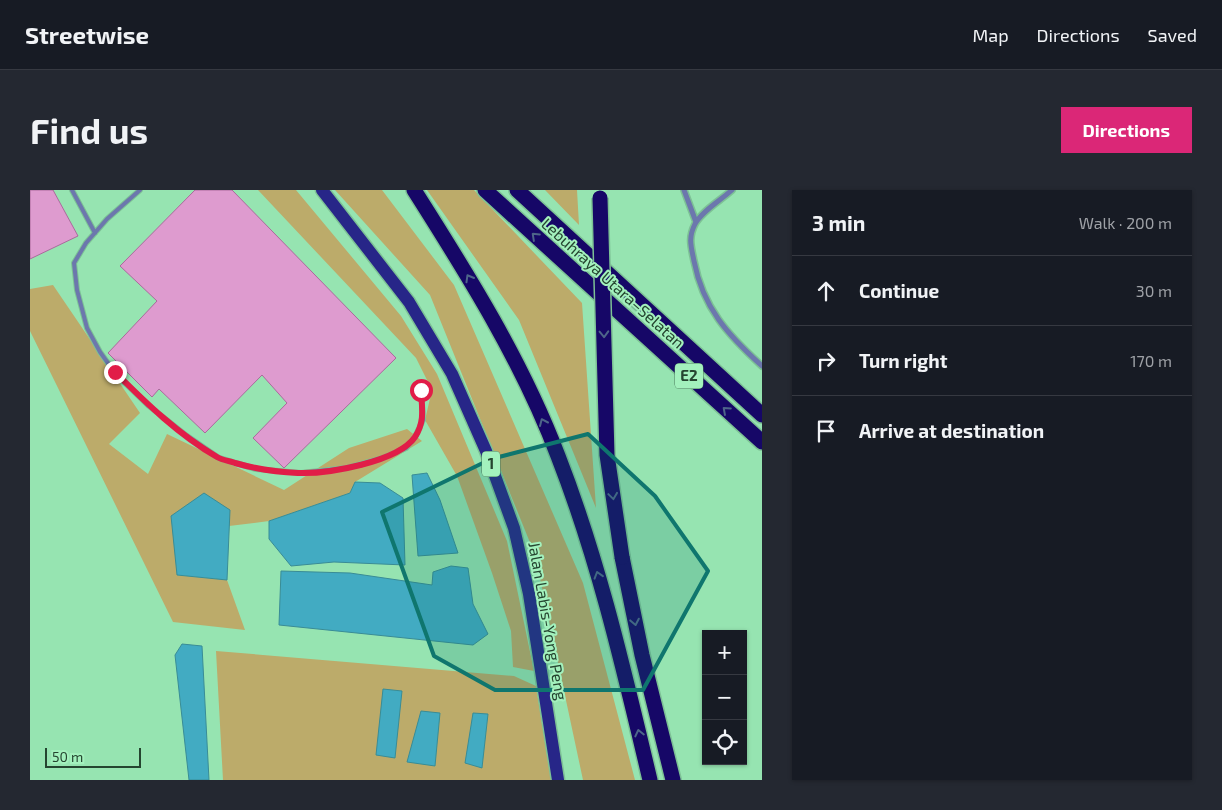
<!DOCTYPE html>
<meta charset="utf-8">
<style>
body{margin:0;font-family:"Exo 2",sans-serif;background:#242831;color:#f1f3f6}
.controls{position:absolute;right:15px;bottom:15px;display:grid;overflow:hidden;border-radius:0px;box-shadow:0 1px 4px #0004}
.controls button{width:45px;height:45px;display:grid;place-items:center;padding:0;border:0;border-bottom:1px solid #363941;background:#171b24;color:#f1f3f6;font:25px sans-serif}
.scale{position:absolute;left:15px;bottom:12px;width:96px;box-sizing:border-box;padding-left:5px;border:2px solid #254530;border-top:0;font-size:14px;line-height:18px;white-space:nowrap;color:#254530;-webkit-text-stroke:4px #a3f1bd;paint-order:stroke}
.stop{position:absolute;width:15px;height:15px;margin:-11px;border:4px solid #e11d48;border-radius:50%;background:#fff}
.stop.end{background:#e11d48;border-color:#fff;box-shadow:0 1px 5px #0008}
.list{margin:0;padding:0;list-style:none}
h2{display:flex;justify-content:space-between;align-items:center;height:65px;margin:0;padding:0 20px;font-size:21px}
h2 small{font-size:16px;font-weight:400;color:#9ea1a6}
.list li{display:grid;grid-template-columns:32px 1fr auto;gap:15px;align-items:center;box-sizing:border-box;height:70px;padding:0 20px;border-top:1px solid #363941}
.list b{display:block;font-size:19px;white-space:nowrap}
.list em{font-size:16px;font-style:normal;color:#9ea1a6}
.icon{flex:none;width:28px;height:28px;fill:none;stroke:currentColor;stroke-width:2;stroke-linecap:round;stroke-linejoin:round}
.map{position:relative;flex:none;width:732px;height:590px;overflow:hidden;border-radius:0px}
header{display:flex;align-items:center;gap:30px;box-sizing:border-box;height:70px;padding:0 25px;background:#171b24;border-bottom:1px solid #363941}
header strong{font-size:24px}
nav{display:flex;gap:28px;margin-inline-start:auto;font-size:18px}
.intro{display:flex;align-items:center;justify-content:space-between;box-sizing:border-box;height:120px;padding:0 30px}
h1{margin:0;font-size:35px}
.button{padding:12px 22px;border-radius:0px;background:#db2777;color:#fff;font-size:18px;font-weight:700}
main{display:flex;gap:30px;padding:0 30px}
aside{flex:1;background:#171b24;border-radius:0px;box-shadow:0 1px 4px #0004}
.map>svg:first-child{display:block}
</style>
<header>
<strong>Streetwise</strong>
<nav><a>Map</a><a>Directions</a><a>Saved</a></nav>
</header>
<div class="intro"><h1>Find us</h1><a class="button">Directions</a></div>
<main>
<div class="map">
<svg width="732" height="590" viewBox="0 0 732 590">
<rect width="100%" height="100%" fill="#96e4b1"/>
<path fill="#bcab6a" d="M228,0H266L371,126L407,184L477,351L504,481L483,477L481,441L462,383L427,286L395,230L402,200L386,168Z
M305,0H352L424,95L553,393L605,590H553L505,365L400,105Z
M397,0H444L552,113L566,318L489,130Z
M515,0H547L549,35Z
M23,95L110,223L79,254L118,284L137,244L254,300L319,258L377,239L392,251L325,292L320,303L239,331L199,336V320L147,385L197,390L215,440L143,432L0,141V99Z
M186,461L484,486L506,496L521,590H193Z"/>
<path fill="#42abc2" stroke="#398c96" d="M397,283L410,310L428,363L388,366L382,285Z
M325,292L350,293L373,308L375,375L304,372L261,376L239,349V331L320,303Z
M174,303L200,320L197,390L147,385L141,326Z
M421,376L438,378L443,414L458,444L443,455L249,435L251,381L320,383L402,395L403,382Z
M152,454L172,456L179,590H159L145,465Z
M353,499L372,501L365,568L346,565Z
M391,521L410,523L405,576L377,572Z
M443,523L458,524L452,578L435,573Z"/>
<path fill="#de9bcf" stroke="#aa6a9c" d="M0,0H23L48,46L0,69Z
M165,0H202L366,168L254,278L223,248L257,213L232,185L175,243L129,199L122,207L78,163L127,111L90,76Z"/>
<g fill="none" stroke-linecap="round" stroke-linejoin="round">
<defs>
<path id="lane" d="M42,0L65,43
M110,0L77,29L56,53L44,73L47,100L57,138L70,162L85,183L119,216L157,246L189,268L226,279L271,283L317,278L353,268L376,258L385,247L393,230L391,200"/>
<path id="street" d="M654,0L666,32
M702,0C691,10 672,21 665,34C658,48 661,56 664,71C673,118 698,145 732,176"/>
<path id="primary" d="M292,0L379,112L422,184L456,261L484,338L499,404L528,590"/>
<path id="highway" d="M384,0C438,85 492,171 528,266C569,371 594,481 620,590
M455,0L732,252
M487,0L732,225
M592,367L612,465L643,590"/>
</defs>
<use href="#lane" stroke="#7dc195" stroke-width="6"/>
<use href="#street" stroke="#7dc195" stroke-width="8"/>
<use href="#primary" stroke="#7dc195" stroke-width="15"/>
<use href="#highway" stroke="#7dc195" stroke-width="18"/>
<use href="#lane" stroke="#6c77ad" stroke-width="4"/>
<use href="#street" stroke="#6c77ad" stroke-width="5"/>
<use href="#primary" stroke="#272688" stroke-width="12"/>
<use href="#highway" stroke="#160767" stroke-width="15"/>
<defs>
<path id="highway-bridge" d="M570,8L577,265L592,367"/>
</defs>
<use href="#highway-bridge" stroke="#7dc195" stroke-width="18" stroke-linecap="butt"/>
<use href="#highway-bridge" stroke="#160767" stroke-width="15"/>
</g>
<defs><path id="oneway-chevron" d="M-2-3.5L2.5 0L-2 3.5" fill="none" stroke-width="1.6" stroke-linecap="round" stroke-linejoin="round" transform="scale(1.25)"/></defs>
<g stroke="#4e6589">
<use href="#oneway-chevron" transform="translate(505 46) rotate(-137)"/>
<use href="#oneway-chevron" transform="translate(439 88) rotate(-120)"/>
<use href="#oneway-chevron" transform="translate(574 144) rotate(88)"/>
<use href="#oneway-chevron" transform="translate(696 220) rotate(-138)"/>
<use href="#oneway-chevron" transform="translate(513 232) rotate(-114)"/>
<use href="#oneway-chevron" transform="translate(583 306) rotate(82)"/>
<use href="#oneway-chevron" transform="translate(568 385) rotate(-107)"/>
<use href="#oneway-chevron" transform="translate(605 432) rotate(79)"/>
<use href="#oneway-chevron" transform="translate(609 543) rotate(-103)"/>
</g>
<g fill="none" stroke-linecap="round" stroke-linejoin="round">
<path stroke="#e11d48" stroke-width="6" d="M85,182C116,213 149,245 187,267C192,270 199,271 205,273C226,279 247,282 268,283C298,284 368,272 385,247C395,232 392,218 391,200"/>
</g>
<path fill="#0f766e" fill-opacity="0.2" stroke="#0f766e" stroke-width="4" stroke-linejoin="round" d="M558,244L625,306L678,381L613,500H465L404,466L352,322L461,269Z"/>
<g text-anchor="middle" stroke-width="4" stroke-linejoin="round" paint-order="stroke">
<g fill="#a3f1bd" stroke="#4b795a" stroke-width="1">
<rect x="645" y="173.5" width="28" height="25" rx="4"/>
<rect x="452" y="261.5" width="18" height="25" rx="4"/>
</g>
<g font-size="15" font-weight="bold" fill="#254530">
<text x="659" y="191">E2</text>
<text x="461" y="279">1</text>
</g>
<g font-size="16" fill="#254530" stroke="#a3f1bd">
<text transform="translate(583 93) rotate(42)" y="6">Lebuhraya Utara–Selatan</text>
<text transform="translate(518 431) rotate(80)" y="6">Jalan Labis-Yong Peng</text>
</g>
</g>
</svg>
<div class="controls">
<button>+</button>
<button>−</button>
<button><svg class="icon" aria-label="locate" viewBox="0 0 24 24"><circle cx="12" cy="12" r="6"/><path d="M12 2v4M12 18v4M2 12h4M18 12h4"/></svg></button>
</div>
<div class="scale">50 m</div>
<div class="stop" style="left:391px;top:200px"></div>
<div class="stop end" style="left:85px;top:182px"></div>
</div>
<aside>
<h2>3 min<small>Walk · 200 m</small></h2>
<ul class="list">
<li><svg class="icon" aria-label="ahead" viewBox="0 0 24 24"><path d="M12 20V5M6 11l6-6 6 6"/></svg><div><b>Continue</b></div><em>30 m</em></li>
<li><svg class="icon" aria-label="right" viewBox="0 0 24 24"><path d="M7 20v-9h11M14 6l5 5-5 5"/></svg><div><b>Turn right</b></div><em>170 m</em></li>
<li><svg class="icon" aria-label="arrive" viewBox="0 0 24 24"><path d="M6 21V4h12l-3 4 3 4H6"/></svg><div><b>Arrive at destination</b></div></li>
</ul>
</aside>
</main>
